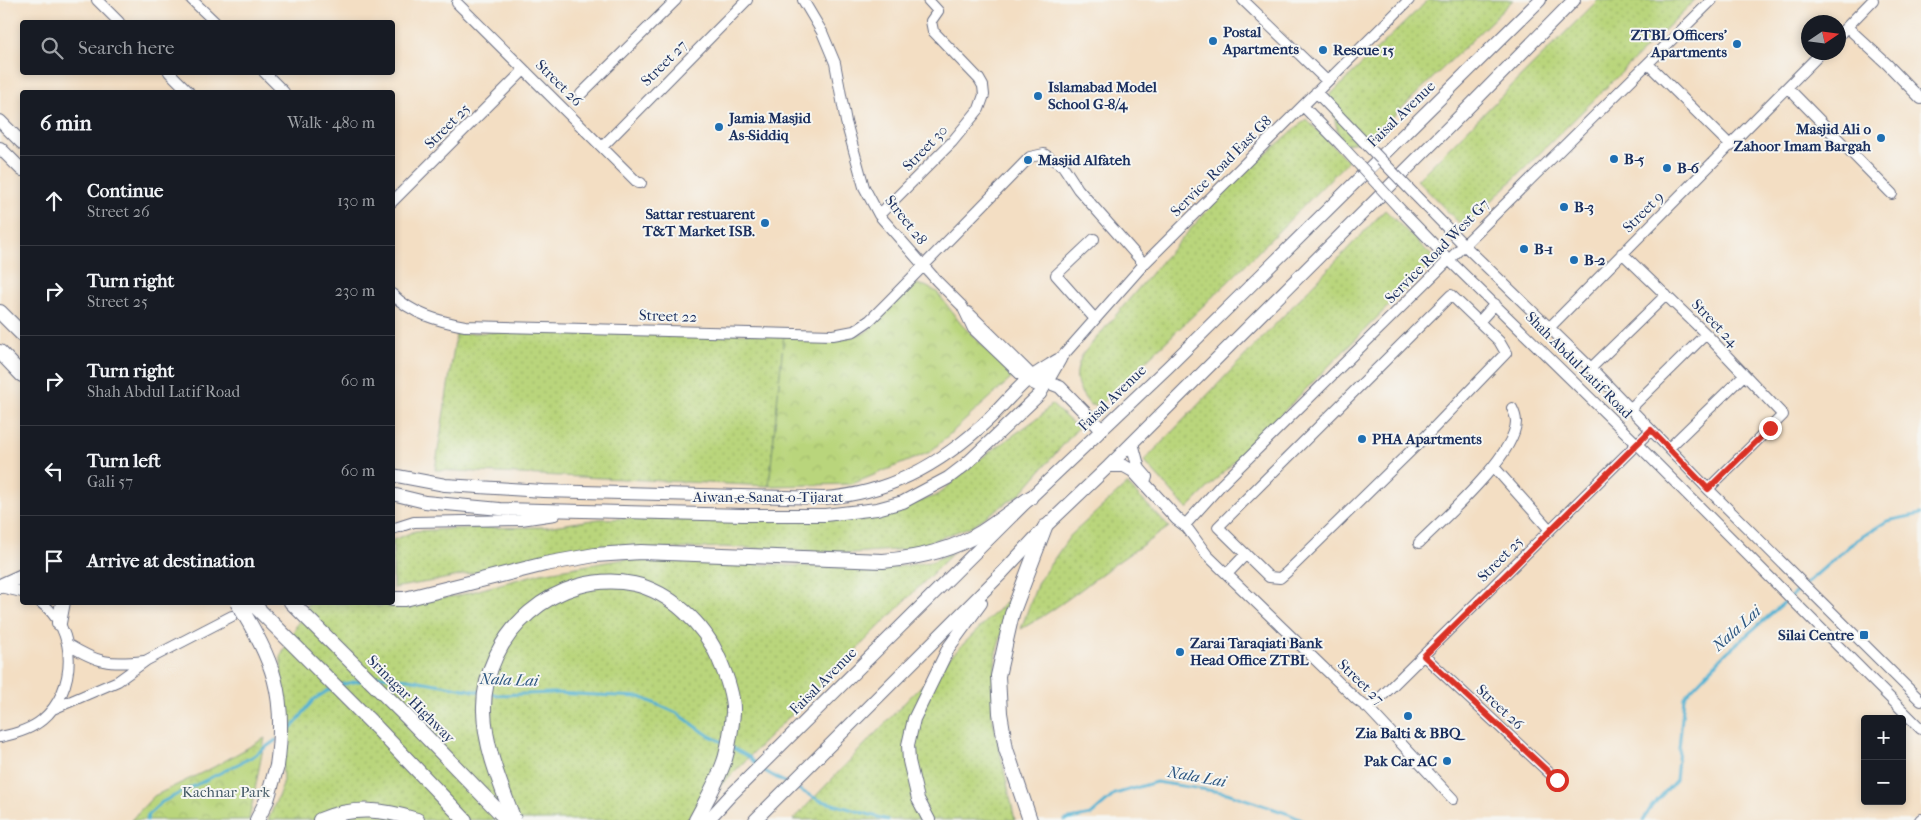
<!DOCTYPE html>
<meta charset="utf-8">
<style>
body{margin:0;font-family:"IM FELL French Canon",serif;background:#20242c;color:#f1f3f6}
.controls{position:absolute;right:15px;bottom:15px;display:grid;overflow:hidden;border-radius:5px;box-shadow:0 2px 8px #0003}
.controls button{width:45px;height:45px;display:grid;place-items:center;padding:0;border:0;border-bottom:1px solid #363941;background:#171b24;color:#f1f3f6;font:25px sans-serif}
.compass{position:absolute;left:1801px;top:15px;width:45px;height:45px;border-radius:50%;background:#171b24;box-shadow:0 2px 8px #0003;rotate:77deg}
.stop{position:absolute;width:15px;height:15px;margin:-11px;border:4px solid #d93025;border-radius:50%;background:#fff}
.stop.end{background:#d93025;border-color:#fff;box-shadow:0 1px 5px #0008}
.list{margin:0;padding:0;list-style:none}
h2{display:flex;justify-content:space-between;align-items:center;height:65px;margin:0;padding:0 20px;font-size:21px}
h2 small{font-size:16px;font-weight:400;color:#9ea1a6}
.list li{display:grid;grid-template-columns:32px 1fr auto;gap:15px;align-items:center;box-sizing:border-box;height:90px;padding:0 20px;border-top:1px solid #363941}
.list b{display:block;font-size:19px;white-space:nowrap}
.list p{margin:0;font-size:16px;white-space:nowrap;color:#9ea1a6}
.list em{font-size:16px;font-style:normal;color:#9ea1a6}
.icon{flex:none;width:28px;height:28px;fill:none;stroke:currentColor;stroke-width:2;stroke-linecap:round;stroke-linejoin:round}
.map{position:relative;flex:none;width:1921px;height:820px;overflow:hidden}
.search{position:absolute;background:#171b24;box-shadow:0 2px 8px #0003;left:20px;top:20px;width:375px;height:55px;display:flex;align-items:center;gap:12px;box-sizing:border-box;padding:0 18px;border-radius:5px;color:#9ea1a6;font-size:19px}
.panel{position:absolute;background:#171b24;box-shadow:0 2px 8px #0003;left:20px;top:90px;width:375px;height:515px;border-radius:5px}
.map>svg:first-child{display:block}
</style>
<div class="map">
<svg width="1921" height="820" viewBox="0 0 1921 820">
<defs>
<pattern id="grass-dots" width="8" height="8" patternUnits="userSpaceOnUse" patternTransform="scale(1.25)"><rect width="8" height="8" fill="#b9d57b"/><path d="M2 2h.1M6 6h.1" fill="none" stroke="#9eb76d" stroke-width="1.8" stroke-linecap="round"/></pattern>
<pattern id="park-crowns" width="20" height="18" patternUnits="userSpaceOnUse" patternTransform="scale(1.25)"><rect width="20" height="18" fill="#b9d57b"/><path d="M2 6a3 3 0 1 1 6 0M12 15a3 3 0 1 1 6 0" fill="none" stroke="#9eb76d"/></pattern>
</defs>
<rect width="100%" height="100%" fill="#f6f6f2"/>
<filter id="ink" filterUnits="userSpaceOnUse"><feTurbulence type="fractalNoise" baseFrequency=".02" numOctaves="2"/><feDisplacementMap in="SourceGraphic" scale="10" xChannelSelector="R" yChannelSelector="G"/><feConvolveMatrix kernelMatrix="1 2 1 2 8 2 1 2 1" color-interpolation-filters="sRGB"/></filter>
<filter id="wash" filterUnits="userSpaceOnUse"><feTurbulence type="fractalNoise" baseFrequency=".0096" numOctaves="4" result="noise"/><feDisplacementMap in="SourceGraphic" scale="20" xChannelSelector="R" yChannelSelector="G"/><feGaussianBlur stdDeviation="1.12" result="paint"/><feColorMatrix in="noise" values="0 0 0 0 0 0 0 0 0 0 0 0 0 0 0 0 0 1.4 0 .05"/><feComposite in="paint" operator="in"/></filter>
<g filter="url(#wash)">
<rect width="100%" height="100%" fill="#f3dec3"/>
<path fill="url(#grass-dots)" stroke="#6a826c" d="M1428,0H1513L1369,140L1341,145L1329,96Z
M1598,0H1695L1464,228L1417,180Z
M1306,119L1348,161L1232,278L1099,406L1090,405C1075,386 1073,378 1082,355L1166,256L1228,188Z
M1385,210L1435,259L1187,509L1144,461Z
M512,331L784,334L769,486L435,470L456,334Z
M1051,404L1078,428L1020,494L972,526L911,549L851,553L723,547L571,552L439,580L393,588V540L415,531L471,528L546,527L599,519L882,513L936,496L980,459L1042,415Z
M1127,484L1169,527C1146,543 1122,558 1100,575C1074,595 1050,613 1021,629L1038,582L1070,536Z
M954,552L686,820H268L283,785L281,656L308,603H361L379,606L457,596L541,573L625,559L882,569L930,562Z
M1016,592L996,652L992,715L1015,820H793L910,697Z"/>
<path fill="url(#park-crowns)" stroke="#6a826c" d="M917,284L925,286L937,292L961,324L1014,376L930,452L852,484L769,486L784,334L829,343L865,333L911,287Z
M265,738L249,820H131L154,796L214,767Z"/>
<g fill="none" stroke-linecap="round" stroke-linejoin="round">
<path stroke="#55b2d3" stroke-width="3" d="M374,677L381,676L408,679L481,692
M340,685L363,680
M490,693L497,695L553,693L640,697L677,713L708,735L726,744
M283,735L295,724L313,700L332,688
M731,747L749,757L757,765
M761,769L786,783
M794,787L819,800L888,820
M147,820L148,815L162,802L252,757L276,740
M1065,820L1091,815L1115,794L1156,782L1227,793L1289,814L1302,820
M1643,820L1652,806L1676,780L1684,697L1726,653L1855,541L1887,521L1921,514"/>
</g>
</g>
<g filter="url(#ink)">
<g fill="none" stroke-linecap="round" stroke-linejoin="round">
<defs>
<path id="minor" d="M97,0L119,22
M192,0L215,22
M803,0L822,32L835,63L846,122L864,187L879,215L937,281L962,306L973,329L1027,381L1043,389
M1243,0L1327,81
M457,3L638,183H641
M1847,27L1887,64L1921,99
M1838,36L1873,0
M1648,64L1731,146
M169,72L189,92
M264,72L284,92
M1788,88L1892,194
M1316,92L1364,142
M581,94L676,0
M1303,106L1341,145
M602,147L747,0
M1413,193L1464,245L1591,368L1708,489L1921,701
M392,202L524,70
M1398,207L1449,260L1637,444L1921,729
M879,215L952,142L979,109L984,95L983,86L979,79L933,31L931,21L938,11L928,0
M1094,239L1056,275L1095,319
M1622,253L1706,334L1783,415L1708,489
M392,294C412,314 438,321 465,326L833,335L854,331L870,320L890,300L1030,157L1044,154L1063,166L1078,189L1144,264
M1451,295L1499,341L1506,353L1427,435L1287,572L1280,578L1269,577L1218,527Z
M968,312L1033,376L1047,382
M1479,322L1495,304
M1549,328L1822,52
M1060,359L1144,264L1409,0
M1591,368L1666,295
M1631,408L1706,334
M1670,447L1744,375
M1494,467L1550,530
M392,529L414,522L521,520L555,515
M1419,543C1443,519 1515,456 1516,422C1516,418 1514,412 1512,408
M1227,574L1246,554
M0,587L22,592
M67,644C98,663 109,665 144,661
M1424,656L1557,780
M53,709L118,681L147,660L232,616
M1369,709L1651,430
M0,737C15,734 30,730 42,720C77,691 79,629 40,602
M1453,799L1369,709L1357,700L1207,555L1185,525L1221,485L1712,0
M1920,820L1921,819"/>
<path id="major" d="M0,121L22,143
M0,148L22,170
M1047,382L1060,387L1102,430
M1132,443L1139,469L1146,477
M1109,466H1124L1133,471L1177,519L1185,525
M392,475L445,485L543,491L824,498C889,494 942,464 989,419C1001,407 1013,393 1026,381C1036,373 1047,367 1058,360
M392,494L425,502L500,509L744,515H825L877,509L903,502L916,495L948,478L965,465L1040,394L1060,359
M708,820L730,796L1030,498L1168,367L1540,0
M755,820L1003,572L1045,527L1109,466L1451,125L1574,0
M929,820L918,799L909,761L908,745L914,719L949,647L981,603"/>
<path id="highway" d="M0,312L22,334
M0,352L22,375
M0,586L22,576
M392,599H405L545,564L595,555L641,552L883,561C918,558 953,550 982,532C999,521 1014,509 1030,498
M291,602L407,717L507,820
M59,623L63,602
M375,726L465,820
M257,820L267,800L277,766
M320,820C353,806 384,809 417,820
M514,820C501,785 485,749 484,711C482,634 557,568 634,584C670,592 705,625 719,659C726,675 734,696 733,713C732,725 728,751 724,762C717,782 706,801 696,820
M1030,820L1006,749L1000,713L998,676L1012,614L1045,527"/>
</defs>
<use href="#minor" stroke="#676c81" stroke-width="12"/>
<use href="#major" stroke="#676c81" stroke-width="14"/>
<use href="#highway" stroke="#676c81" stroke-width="16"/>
<use href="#minor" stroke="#fff" stroke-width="10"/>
<use href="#major" stroke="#fff" stroke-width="12"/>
<use href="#highway" stroke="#fff" stroke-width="14"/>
<defs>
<path id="minor-bridge" d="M1364,142L1413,193
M1341,145L1398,207"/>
<path id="highway-bridge" d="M237,602C274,662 287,695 277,766
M251,602L375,726"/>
</defs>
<use href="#minor-bridge" stroke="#676c81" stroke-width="12" stroke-linecap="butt"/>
<use href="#highway-bridge" stroke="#676c81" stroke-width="16" stroke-linecap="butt"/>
<use href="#minor-bridge" stroke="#fff" stroke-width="10"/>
<use href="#highway-bridge" stroke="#fff" stroke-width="14"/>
</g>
</g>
<g fill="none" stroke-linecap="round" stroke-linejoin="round" filter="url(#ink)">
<path stroke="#d93025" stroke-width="6" d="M1557,780L1424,656L1651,430L1708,489L1770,428"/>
</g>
<g fill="#1f6fb2" stroke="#f6f6f2" stroke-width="2">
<circle cx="1213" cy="41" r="5"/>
<circle cx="1737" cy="44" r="5"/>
<circle cx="1323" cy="50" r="5"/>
<circle cx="1038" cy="96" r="5"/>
<circle cx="719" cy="127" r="5"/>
<circle cx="1881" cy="138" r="5"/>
<circle cx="1614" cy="159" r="5"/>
<circle cx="1028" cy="160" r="5"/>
<circle cx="1667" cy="168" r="5"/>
<circle cx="1564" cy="207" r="5"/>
<circle cx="765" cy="223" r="5"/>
<circle cx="1524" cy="249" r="5"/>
<circle cx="1574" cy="260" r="5"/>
<circle cx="1362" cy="439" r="5"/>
<rect x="1859" y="630" width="10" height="10" rx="2.5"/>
<circle cx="1180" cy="652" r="5"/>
<circle cx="1408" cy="716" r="5"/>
<circle cx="1447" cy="761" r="5"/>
</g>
<g text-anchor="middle" stroke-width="4" stroke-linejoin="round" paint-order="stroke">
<g font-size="15" font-weight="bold" fill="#1b2f5e" stroke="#f6f6f2" text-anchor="start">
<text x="1223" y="37">Postal<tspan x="1223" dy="17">Apartments</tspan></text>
<text x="1727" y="40" text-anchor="end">ZTBL Officers'<tspan x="1727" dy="17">Apartments</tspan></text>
<text x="1333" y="55">Rescue 15</text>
<text x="1048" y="92">Islamabad Model<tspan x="1048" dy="17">School G-8/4</tspan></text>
<text x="729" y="123">Jamia Masjid<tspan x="729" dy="17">As-Siddiq</tspan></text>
<text x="1871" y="134" text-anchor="end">Masjid Ali o<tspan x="1871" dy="17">Zahoor Imam Bargah</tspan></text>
<text x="1624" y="164">B-5</text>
<text x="1038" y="165">Masjid Alfateh</text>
<text x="1677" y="173">B-6</text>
<text x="1574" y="212">B-3</text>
<text x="755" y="219" text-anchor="end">Sattar restuarent<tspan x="755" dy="17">T&amp;T Market ISB.</tspan></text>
<text x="1534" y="254">B-1</text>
<text x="1584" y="265">B-2</text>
<text x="1372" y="444">PHA Apartments</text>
<text x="1854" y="640" text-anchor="end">Silai Centre</text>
<text x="1190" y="648">Zarai Taraqiati Bank<tspan x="1190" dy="17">Head Office ZTBL</tspan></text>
<text x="1408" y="738" text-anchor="middle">Zia Balti &amp; BBQ</text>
<text x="1437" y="766" text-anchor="end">Pak Car AC</text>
</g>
<g font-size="15" fill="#1b2f5e" stroke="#f6f6f2">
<text transform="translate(664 63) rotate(-45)" y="5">Street 27</text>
<text transform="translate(559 83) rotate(45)" y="5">Street 26</text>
<text transform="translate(1401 114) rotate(-44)" y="5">Faisal Avenue</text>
<text transform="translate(447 126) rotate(-45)" y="5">Street 25</text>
<text transform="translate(925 148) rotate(-46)" y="5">Street 30</text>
<text transform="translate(1221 166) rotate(-45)" y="5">Service Road East G8</text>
<text transform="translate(1643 212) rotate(-45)" y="5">Street 9</text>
<text transform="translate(906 220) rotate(52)" y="5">Street 28</text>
<text transform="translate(1437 251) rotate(-45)" y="5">Service Road West G7</text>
<text transform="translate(668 316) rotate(2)" y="5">Street 22</text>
<text transform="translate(1715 323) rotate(46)" y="5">Street 24</text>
<text transform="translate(1579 365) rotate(45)" y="5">Shah Abdul Latif Road</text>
<text transform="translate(1112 398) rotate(-44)" y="5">Faisal Avenue</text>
<text x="768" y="502">Aiwan-e-Sanat-o-Tijarat</text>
<text transform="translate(1500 559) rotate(-45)" y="5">Street 25</text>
<text transform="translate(823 681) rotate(-45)" y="5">Faisal Avenue</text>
<text transform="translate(1361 682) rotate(44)" y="5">Street 27</text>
<text transform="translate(411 699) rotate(45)" y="5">Srinagar Highway</text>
<text transform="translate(1500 707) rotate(43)" y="5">Street 26</text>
</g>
<g font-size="15" fill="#425865" stroke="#f6f6f2">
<text x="226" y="797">Kachnar Park</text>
</g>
<g font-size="16" font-style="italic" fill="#2c5681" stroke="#f6f6f2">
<text transform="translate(1736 628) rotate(-42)" y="6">Nala Lai</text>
<text transform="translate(509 679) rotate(2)" y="6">Nala Lai</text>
<text transform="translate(1197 776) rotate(10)" y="6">Nala Lai</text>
</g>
</g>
</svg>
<div class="controls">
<button>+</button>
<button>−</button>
</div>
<svg class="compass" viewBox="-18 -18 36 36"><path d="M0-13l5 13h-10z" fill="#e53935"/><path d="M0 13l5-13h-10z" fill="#9ea1a6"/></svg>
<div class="stop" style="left:1557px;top:780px"></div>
<div class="stop end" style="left:1770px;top:428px"></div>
<div class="search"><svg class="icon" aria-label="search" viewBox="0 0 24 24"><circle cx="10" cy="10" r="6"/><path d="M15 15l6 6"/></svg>Search here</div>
<section class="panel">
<h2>6 min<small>Walk · 480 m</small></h2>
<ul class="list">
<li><svg class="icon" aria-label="ahead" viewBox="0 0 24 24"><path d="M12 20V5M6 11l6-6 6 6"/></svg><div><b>Continue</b><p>Street 26</p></div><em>130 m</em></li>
<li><svg class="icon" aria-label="right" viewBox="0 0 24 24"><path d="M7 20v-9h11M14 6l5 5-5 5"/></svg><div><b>Turn right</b><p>Street 25</p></div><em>230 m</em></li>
<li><svg class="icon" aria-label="right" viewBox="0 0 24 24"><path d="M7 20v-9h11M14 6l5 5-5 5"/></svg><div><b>Turn right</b><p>Shah Abdul Latif Road</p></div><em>60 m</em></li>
<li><svg class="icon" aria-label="left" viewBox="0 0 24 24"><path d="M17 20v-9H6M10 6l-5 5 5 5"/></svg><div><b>Turn left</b><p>Gali 57</p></div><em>60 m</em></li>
<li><svg class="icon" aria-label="arrive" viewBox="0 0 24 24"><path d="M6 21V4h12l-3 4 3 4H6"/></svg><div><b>Arrive at destination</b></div></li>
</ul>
</section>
</div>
